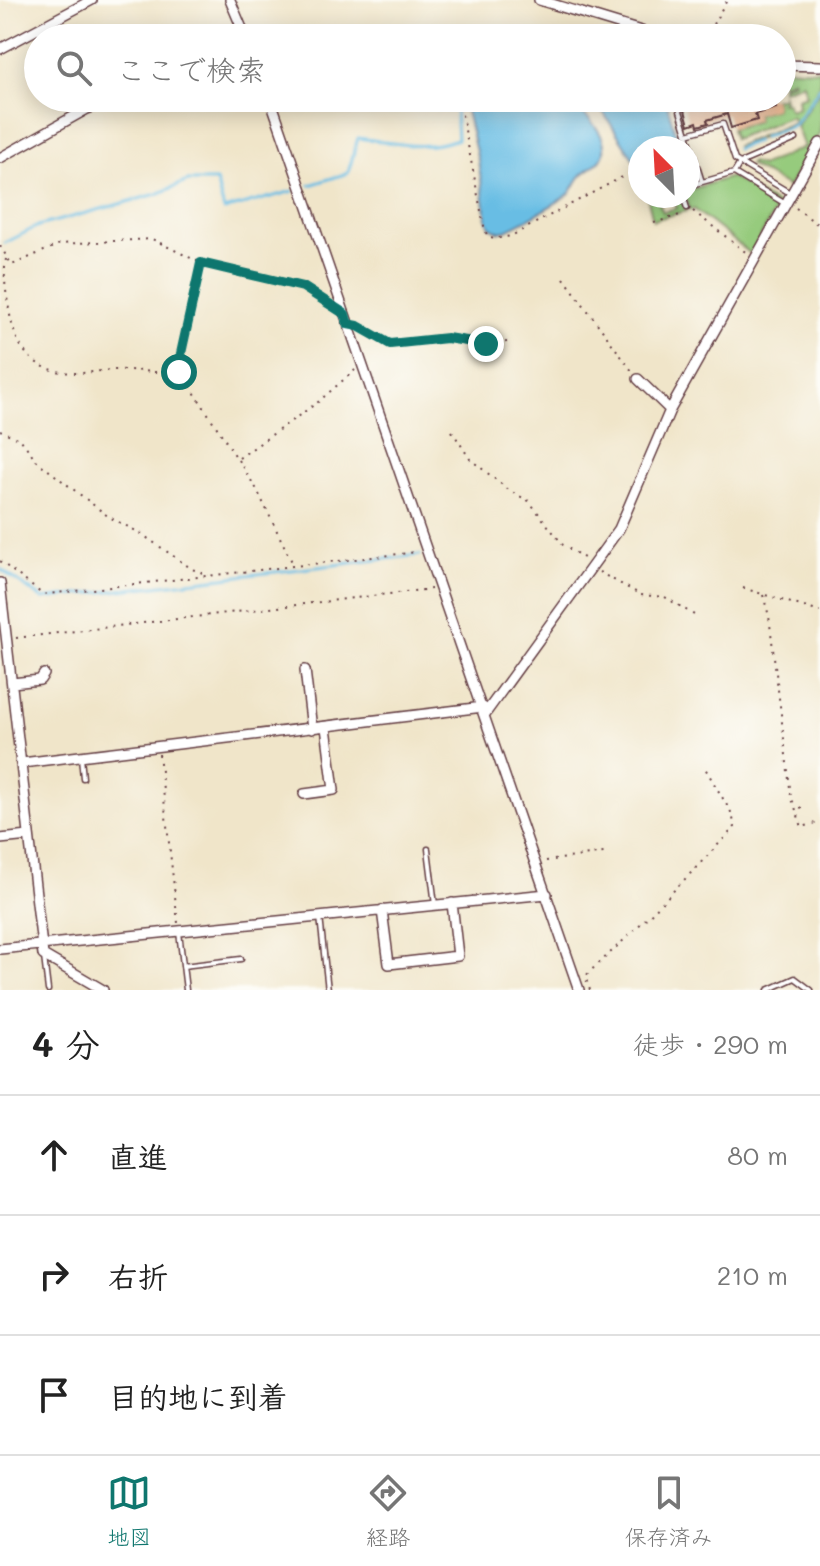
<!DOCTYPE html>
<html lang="ja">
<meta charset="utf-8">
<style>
body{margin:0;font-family:Mali,"Klee One",sans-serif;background:#f6f6f6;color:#222}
.compass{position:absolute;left:628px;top:136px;width:72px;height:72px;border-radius:50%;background:#fff;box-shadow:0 4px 20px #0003;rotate:336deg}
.stop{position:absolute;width:24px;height:24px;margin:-18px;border:6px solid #0f766e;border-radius:50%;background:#fff}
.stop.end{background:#0f766e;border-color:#fff;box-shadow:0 2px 8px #0008}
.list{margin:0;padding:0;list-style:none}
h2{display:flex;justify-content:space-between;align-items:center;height:104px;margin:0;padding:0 32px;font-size:34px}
h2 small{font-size:26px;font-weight:400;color:#767676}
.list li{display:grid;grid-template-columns:52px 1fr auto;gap:24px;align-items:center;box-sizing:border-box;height:120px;padding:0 32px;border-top:2px solid #e0e0e0}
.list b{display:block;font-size:30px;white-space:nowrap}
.list em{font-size:26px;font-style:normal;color:#767676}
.icon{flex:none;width:44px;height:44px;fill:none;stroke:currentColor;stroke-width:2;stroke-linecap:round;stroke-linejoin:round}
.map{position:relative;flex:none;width:820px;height:990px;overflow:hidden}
.search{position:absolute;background:#fff;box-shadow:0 4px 20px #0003;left:24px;right:24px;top:24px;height:88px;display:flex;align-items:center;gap:20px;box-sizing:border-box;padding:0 28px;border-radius:44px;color:#767676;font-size:30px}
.sheet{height:464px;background:#fff}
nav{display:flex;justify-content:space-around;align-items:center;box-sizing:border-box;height:112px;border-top:2px solid #e0e0e0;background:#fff;font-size:22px;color:#767676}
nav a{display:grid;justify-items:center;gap:4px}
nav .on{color:#0f766e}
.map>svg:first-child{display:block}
</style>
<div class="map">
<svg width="820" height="990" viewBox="0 0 820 990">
<rect width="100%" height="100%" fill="#fdfcf7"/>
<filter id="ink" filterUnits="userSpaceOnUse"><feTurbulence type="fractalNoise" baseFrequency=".0125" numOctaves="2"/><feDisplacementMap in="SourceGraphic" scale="16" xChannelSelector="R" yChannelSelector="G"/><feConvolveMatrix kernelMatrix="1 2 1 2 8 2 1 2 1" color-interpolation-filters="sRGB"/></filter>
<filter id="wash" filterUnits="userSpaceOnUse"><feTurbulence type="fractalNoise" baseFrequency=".006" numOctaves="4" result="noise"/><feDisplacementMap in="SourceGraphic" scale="32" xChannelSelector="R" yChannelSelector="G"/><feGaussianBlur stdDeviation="1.8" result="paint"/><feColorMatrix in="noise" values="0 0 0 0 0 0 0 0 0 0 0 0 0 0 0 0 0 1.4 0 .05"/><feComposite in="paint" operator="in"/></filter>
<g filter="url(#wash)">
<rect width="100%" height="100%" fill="#f0e5c9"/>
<path fill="#96cb7d" stroke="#707554" stroke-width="2" d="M782,68L820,70V85L795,123L737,148L736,146L794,122L791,116L734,139L731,129L757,121L756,114L776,108L774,98H782V93L784,100L780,103L786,102L790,110L798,107L797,98L806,95L803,83L782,90V86L794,81L793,79L782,84Z
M820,90V132L788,187L749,165L751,162L761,166L804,147L796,126Z
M731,177L778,205L751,254L694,209L690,210L685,196H688V190Z
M647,196H660L657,199L663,212L677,208L673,196H681L686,211L653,220Z"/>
<path fill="#67bde4" stroke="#586e88" stroke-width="2" d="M535,98H565C579,110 607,130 604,151C603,162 592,166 584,173C577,178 575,187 570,193C564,199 509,231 500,232L490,227L487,220L478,160L464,103C474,100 480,102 490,104C504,106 521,102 535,98Z
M594,98H665L680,148H640V169Z"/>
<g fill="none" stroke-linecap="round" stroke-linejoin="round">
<path stroke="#67bde4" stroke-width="3" d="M763,137L794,125L820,87
M736,149L756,141
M310,185L348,173L358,138C392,142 424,152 457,139L455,106
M5,243L38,226L157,194L188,181H216L224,210L293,191
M0,569L43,599L420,555"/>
</g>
<g id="blocks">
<path fill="#e8b087" d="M687,98H774L776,108L755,114L757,120L731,128L727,114L707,120L708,123L698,126L697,122L689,125L683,103L688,101Z"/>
</g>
</g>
<g filter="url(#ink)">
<use href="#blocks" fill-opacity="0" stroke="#633d43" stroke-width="2"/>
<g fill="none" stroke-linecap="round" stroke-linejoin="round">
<defs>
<path id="service" d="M676,98L702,182
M687,134L723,124L735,160L740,163L796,139
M688,186L734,173
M683,196L687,208
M784,203L734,173L740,163L790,193
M81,757L83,778
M428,849L435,905
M320,917L328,990
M179,932L186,990
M44,957L48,990
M183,966L241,959
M768,990L795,978L811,990"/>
<path id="minor" d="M230,0L246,38
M539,0L664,38
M0,49L92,0
M782,65L820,66
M270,98L579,990
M325,98L340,105L366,107
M0,158L87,109L117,98
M638,379L670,410
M0,583L43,955L103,990
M305,670L312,729
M12,683L40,680L44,674
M485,714L619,529L670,410L820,143
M22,763L483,707
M304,794L334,790L326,727
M0,839L29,836
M382,910L389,964L458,956L452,903
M0,949L547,894"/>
</defs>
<use href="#service" stroke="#633d43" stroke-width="7"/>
<use href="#minor" stroke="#633d43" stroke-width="12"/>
<path stroke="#633d43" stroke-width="2" stroke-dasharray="2 6" stroke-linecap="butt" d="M705,38L727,0
M376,106L454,100L460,105L485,231L488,236L493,239L511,236L626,175
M796,208L817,224
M693,211L748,254
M654,223L683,214
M0,246L12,265L60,244L152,239L201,263L303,287L333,308
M6,259C3,275 6,292 9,309C15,350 33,373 78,373C91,373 103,370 116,370C137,369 157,374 178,372
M200,264L178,367L256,488L294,566
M564,278L632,371
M359,326L380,340L398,345L447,338L486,344L507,342
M0,430L21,440L38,462L109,517L140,533L192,569L208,575
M452,431L470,459L510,491L529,501L563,545L584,558
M239,458L318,402L355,370
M0,561L42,594H48L417,552
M599,572L641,595L665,597L694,615
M743,588L820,612
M763,595L769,616L791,796L802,827L820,822
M16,638L431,589
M159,754L178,923
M798,817L803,803
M546,861L604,853
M590,990L586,979L588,973C640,927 687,877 735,827L732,814L705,768"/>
<use href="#service" stroke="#fff" stroke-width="4"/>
<use href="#minor" stroke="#fff" stroke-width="9"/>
</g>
</g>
<g fill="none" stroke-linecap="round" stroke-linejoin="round" filter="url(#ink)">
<path stroke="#0f766e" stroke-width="10" d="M179,372L178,367L201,263L303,287L345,314L348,324L358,326L390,344L447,338L486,344"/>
</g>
</svg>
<svg class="compass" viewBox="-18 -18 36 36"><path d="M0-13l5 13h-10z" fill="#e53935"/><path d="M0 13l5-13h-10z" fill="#767676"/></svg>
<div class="stop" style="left:179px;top:372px"></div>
<div class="stop end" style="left:486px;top:344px"></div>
<div class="search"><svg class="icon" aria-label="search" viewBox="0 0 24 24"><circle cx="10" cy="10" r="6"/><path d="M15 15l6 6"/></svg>ここで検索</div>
</div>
<section class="sheet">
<h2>4 分<small>徒歩 · 290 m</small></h2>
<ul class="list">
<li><svg class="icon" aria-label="ahead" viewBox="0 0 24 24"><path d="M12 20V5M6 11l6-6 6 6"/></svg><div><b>直進</b></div><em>80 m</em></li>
<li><svg class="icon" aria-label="right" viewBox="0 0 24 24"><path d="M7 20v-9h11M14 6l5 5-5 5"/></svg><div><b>右折</b></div><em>210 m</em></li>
<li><svg class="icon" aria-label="arrive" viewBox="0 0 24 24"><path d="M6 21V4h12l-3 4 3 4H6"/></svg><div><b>目的地に到着</b></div></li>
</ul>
</section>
<nav>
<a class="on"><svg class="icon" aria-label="map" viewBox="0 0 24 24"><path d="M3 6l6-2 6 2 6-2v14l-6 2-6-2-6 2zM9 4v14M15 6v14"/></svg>地図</a>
<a><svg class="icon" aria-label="directions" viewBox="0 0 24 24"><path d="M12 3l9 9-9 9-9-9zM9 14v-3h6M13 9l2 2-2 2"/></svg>経路</a>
<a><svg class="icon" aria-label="saved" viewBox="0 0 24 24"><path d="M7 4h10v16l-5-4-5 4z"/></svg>保存済み</a>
</nav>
